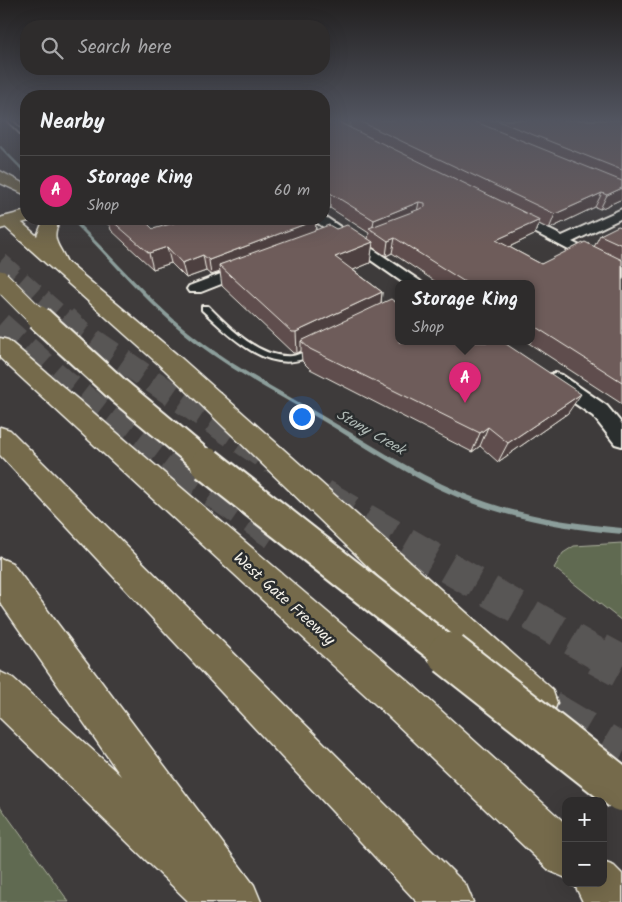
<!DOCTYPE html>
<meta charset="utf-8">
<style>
body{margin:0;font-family:Kalam,sans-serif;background:#363434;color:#f1f3f6}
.controls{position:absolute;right:15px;bottom:15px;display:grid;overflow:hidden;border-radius:10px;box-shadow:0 5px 20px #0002}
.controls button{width:45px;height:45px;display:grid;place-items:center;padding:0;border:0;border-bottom:1px solid #494848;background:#2e2c2c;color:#f1f3f6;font:25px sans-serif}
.you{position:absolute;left:301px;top:416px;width:18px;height:18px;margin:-12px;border:4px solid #fff;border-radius:50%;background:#1a73e8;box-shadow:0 0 0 8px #1a73e833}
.badge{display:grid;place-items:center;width:32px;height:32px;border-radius:50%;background:#db2777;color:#fff;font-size:16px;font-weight:700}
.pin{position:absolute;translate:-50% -41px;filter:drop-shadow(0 1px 2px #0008)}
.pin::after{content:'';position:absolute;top:26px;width:18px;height:15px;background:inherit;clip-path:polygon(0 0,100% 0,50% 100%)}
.popup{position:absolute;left:395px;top:280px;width:140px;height:65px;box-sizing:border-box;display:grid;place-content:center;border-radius:10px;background:#2e2c2c;filter:drop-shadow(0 1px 4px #0005);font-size:16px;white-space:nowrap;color:#a7a7a9}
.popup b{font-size:19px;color:#f1f3f6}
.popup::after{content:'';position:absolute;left:50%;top:100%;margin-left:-10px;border:10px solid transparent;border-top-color:#2e2c2c}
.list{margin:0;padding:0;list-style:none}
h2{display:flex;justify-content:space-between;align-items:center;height:65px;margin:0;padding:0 20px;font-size:21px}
h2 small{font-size:16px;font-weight:400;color:#a7a7a9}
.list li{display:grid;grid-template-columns:32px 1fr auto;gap:15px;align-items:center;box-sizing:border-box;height:70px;padding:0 20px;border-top:1px solid #494848}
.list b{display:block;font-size:19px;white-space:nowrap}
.list p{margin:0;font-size:16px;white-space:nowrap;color:#a7a7a9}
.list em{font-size:16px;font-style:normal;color:#a7a7a9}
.icon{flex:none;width:28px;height:28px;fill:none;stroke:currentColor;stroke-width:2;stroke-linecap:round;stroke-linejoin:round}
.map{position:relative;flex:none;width:622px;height:902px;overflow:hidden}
.search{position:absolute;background:#2e2c2c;box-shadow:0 5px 20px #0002;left:20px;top:20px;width:310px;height:55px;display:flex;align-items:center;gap:12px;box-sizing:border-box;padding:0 18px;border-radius:20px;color:#a7a7a9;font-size:19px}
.panel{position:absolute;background:#2e2c2c;box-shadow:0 5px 20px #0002;left:20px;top:90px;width:310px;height:135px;border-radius:20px}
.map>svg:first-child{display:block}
</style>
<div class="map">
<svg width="622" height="902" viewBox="0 0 622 902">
<rect width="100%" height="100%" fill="#3e3b3b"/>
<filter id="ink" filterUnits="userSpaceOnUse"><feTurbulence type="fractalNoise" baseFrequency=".02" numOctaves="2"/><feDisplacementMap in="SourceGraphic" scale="10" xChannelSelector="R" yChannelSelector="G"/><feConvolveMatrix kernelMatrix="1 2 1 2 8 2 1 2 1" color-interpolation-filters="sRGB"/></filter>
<g filter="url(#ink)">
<path fill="#606a51" stroke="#aaae9c" d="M622,543V621L554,568L563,553L574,546Z
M0,806L69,902H0Z"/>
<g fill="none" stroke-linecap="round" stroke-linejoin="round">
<path fill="#8c9e9b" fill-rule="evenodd" d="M0,145L26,171V174H25L0,148Z
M76,223H78C115,259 149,300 189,332C230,365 276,389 321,415C366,441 411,471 460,492C511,514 567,523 622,528V534C565,529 510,519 457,497C407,476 362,444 316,417C271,391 225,367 185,334C145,301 112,261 76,225Z"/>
<path stroke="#595655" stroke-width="19" stroke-dasharray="19 9" stroke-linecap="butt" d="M0,262L66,320"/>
<path stroke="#595655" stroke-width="24" stroke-dasharray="24 12" stroke-linecap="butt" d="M65,318L78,330L272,463
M0,324L65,382L175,466"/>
<path stroke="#595655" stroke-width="32" stroke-dasharray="32 16" stroke-linecap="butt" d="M174,464L275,534
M323,495L601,656"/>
<path stroke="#595655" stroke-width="42" stroke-dasharray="42 21" stroke-linecap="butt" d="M598,654L622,667
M548,711L622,755"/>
<defs>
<path id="service" d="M7,120H12L26,135V139Z
M103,219H110L116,223L134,219H144L115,227Z
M202,306H208C229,327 259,359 292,356C300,355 307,350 314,348L318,351C315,354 310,356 305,358C266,374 228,334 202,310Z"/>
<path id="minor" d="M622,209V218L572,242L622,267V278L504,216L511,212L516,213L562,236Z
M324,216L420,281L423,284H405L312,219H324Z
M247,264L252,266L255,269L252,272L201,292H189L187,289L189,286Z
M555,373L562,375L607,406L622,424V446L615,444L593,416L548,385L546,380L548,375Z"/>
<path id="primary" d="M350,120H370L369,123L324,135V127Z
M26,211V219L32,220L0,229V218Z"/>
<path id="motorway" d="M0,171L26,185V195L0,183Z
M9,216L15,217L37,236L44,219H60C50,240 58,243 67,262L181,358L552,689L557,703L552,717L538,722L524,717L165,370L3,225L0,221L3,217Z
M0,338L8,340L415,687L566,824V878L550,871L387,715L0,358Z
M0,427L10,430L466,885L473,902H417L0,455Z
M0,558L12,563L254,885L261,902H189L0,718V672L13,678L121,776L0,602Z
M603,862L614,866L622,874V902H583L574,883H603Z"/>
</defs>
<use href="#service" stroke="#f4f1e8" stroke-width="4"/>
<use href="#minor" stroke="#f4f1e8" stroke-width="4"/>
<use href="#primary" stroke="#f4f1e8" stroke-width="3"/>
<use href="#motorway" stroke="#f4f1e8" stroke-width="3"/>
<use href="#service" fill="#2a2d2e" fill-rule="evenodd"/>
<use href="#minor" fill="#2a2d2e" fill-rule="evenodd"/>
<use href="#primary" fill="#746b4b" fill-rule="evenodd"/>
<use href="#motorway" fill="#746b4b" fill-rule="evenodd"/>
<defs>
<path id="motorway-bridge-far3" d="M0,280L40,320"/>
<path id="motorway-bridge-far2" d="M39,318L119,391L209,466"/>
<path id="motorway-bridge-far1" d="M207,464L451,656"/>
<path id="motorway-bridge" d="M449,654L622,790"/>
</defs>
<use href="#motorway-bridge-far3" stroke="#f4f1e8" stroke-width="21" stroke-linecap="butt"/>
<use href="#motorway-bridge-far2" stroke="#f4f1e8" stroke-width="28" stroke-linecap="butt"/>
<use href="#motorway-bridge-far1" stroke="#f4f1e8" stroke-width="36" stroke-linecap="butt"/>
<use href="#motorway-bridge" stroke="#f4f1e8" stroke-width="46" stroke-linecap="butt"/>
<use href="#motorway-bridge-far3" stroke="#746b4b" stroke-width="19"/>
<use href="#motorway-bridge-far2" stroke="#746b4b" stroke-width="24"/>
<use href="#motorway-bridge-far1" stroke="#746b4b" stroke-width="32"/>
<use href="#motorway-bridge" stroke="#746b4b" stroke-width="42"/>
</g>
<path fill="#5f4e4d" stroke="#f4f1e8" d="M18,120H26V127Z
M324,120L337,121L350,128L351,120H622V199L600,209L595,207L549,229L539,224L534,235L509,247L541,264L594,247L600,235L622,227V404L527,342H531V284H439L392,253L386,256L372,247L370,263L353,270L382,292L381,304H398L568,413L498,462L480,446L472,452L310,369L302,361L301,351L297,353H293L222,286L220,272L211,275L206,271L186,278L171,263L153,269L111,230L108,219H143L153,229L316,220V230L336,229L368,239L369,233L330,208L324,210Z"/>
<path fill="#4d403f" stroke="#f4f1e8" d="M324,120H343L324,125Z
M622,188V199L600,209L607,195Z
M330,193V208L324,210V195Z
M602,193L595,207L549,229L555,214Z
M419,202L416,217L372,231L374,220Z
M316,220L315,236L219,265L220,272L211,275L209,260Z
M540,220L534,235L492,255L496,240Z
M395,238L392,253L386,256L388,241Z
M373,242L370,263L334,278L335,257Z
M167,247L171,263L153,269L149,253Z
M203,255L206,271L186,278L182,263Z
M382,292L380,313L301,341V351L297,353L296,332Z
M581,394L568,413L498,462L508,443Z
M488,427L480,446L472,452L480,433Z"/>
<path fill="#6e5b5a" stroke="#f4f1e8" d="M357,120H471L622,181V188L607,195L602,193L555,214Z
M496,120H620L622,121V170Z
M336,121L540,220L496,240L541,264L585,242L622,260V382L531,324V284H468L395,238L388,241L369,228L425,207V203L419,202L374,220L330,193L324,195V123L325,124Z
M110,219H143L153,229L187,219H313L316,220L209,260L203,255L182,263L167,247L149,253Z
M329,225L336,229L347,225L373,242L335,257L382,292L296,332H292L219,265Z
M618,226L622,227V245L600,235Z
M391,299L398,304L399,303V342H503L581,394L508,443L488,427L480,433L310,349L301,341Z"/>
</g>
<linearGradient id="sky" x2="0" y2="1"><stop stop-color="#222020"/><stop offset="0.49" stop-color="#525560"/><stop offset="1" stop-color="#525560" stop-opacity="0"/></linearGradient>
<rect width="622" height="246" fill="url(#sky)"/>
<g text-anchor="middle" stroke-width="5" stroke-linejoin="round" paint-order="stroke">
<g font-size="15" font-style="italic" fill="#afb9b5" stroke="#2a2d2e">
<text transform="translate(371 432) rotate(30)" y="5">Stony Creek</text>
</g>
<g font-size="16" fill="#f4f1e8" stroke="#2a2d2e">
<text transform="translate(285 598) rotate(42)" y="6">West Gate Freeway</text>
</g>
</g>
</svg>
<div class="controls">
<button>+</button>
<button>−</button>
</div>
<div class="you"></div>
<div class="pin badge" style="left:465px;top:403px">A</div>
<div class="popup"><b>Storage King</b>Shop</div>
<div class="search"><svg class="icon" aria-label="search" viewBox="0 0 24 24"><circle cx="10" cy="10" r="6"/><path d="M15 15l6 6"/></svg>Search here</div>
<section class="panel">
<h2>Nearby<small></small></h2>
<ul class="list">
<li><span class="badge">A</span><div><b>Storage King</b><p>Shop</p></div><em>60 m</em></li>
</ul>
</section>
</div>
